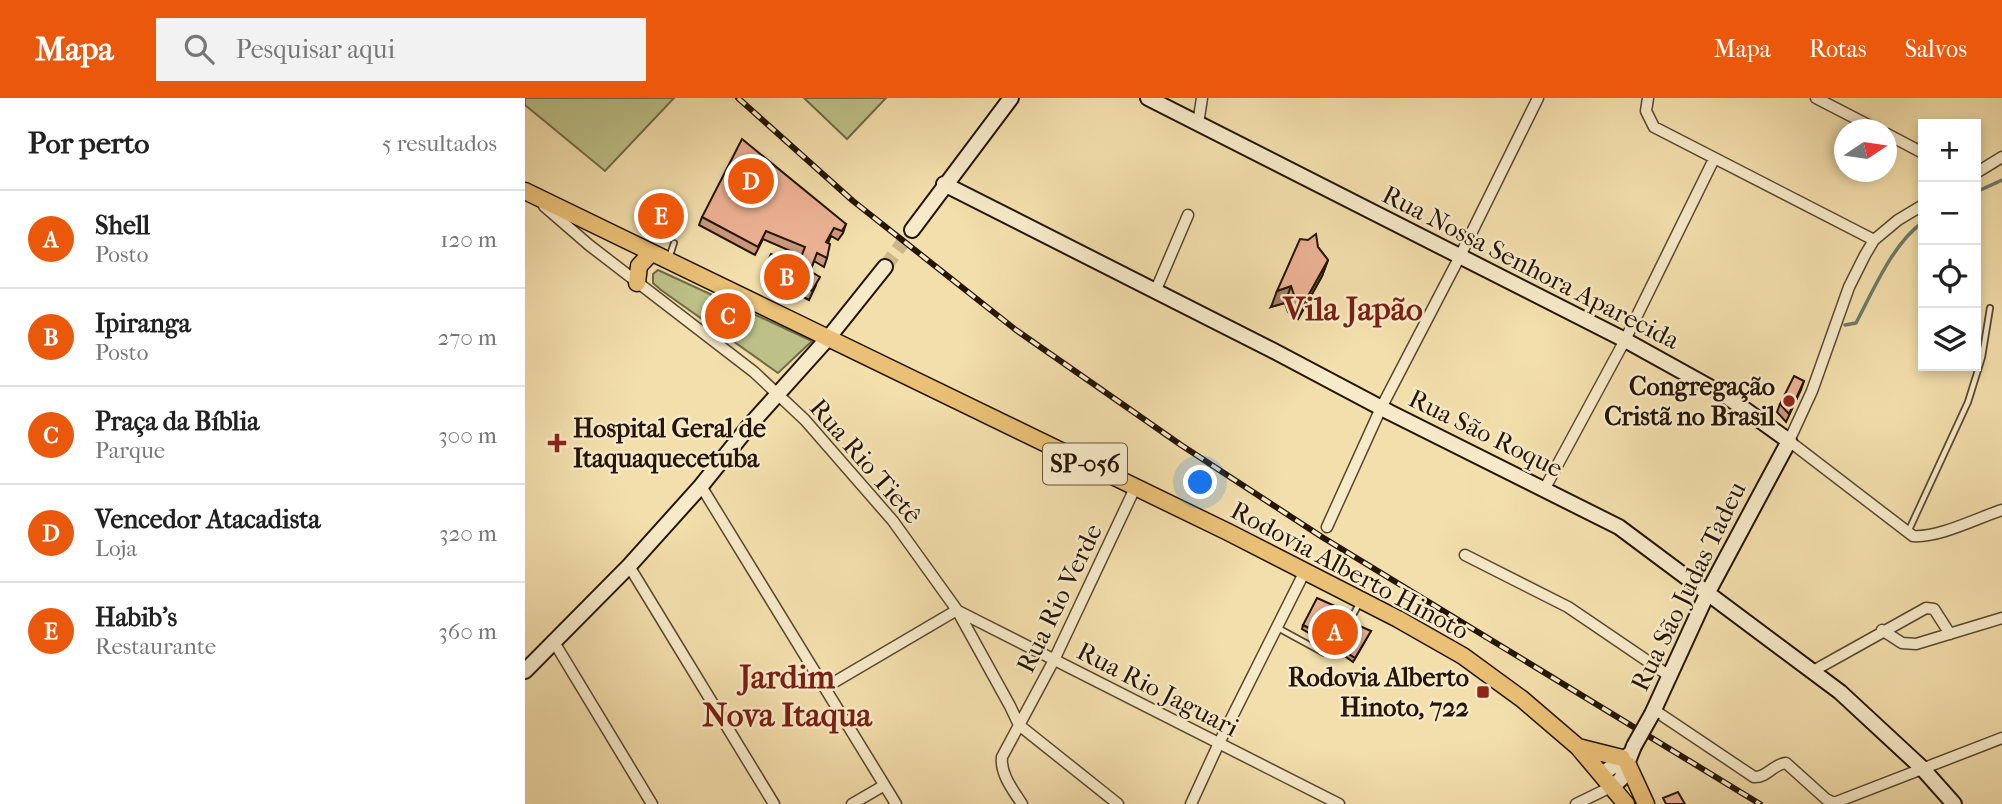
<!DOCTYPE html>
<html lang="pt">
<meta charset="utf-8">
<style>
body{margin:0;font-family:"IM FELL French Canon",serif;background:#f2f2f2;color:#222}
.controls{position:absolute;right:21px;top:21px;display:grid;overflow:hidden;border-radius:0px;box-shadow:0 4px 10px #0003}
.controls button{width:63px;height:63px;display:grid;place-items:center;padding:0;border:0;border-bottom:2px solid #e0e0e0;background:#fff;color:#222;font:35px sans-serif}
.compass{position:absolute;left:1309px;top:21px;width:63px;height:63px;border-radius:50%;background:#fff;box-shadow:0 4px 10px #0003;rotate:77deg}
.you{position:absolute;left:676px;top:385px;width:24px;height:24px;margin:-18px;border:5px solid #fff;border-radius:50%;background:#1a73e8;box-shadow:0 0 0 10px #1a73e833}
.badge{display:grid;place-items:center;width:46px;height:46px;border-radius:50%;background:#ea580c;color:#fff;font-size:23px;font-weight:700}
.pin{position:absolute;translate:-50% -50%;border:4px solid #fff;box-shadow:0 2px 7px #0006}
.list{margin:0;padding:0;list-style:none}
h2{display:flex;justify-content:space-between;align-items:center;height:91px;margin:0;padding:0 28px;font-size:30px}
h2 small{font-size:23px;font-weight:400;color:#767676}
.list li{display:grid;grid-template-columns:46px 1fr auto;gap:21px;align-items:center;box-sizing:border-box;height:98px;padding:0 28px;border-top:2px solid #e0e0e0}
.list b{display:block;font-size:26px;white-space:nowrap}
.list p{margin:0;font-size:23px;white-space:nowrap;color:#767676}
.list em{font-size:23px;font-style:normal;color:#767676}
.icon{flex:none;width:38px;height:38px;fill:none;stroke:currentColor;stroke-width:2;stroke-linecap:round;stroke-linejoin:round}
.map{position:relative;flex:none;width:1477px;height:706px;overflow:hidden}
header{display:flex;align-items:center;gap:42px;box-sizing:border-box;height:98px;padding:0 35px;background:#ea580c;color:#fff}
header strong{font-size:33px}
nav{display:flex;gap:38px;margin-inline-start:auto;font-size:24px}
.search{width:490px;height:63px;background:#f2f2f2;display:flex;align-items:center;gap:18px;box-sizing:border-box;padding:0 24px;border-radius:0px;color:#767676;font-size:26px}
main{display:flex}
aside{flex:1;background:#fff}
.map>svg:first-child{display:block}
</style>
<header>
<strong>Mapa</strong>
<div class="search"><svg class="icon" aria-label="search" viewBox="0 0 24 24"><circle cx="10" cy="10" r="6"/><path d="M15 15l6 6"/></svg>Pesquisar aqui</div>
<nav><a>Mapa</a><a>Rotas</a><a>Salvos</a></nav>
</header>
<main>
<aside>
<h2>Por perto<small>5 resultados</small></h2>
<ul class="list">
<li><span class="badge">A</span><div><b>Shell</b><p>Posto</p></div><em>120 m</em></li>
<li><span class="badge">B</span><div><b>Ipiranga</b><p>Posto</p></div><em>270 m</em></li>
<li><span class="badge">C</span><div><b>Praça da Bíblia</b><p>Parque</p></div><em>300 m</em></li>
<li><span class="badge">D</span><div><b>Vencedor Atacadista</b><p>Loja</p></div><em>320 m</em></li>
<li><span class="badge">E</span><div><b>Habib's</b><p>Restaurante</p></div><em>360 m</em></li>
</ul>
</aside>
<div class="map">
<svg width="1477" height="706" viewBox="0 0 1477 706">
<rect width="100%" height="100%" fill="#f3dfac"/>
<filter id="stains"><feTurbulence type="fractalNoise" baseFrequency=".00286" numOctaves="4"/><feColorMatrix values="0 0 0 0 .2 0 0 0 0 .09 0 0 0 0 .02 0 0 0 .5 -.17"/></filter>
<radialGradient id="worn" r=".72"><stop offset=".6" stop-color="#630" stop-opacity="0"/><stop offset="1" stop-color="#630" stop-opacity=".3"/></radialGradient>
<path fill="#bdc188" stroke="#706b47" stroke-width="2" d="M0,0H149L80,73L0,7Z
M279,0H361L322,41Z
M133,172L287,243L253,275L136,192L128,185V176Z"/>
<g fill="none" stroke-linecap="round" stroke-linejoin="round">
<path stroke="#6d7a65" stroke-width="3.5" d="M1451,94L1477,82
M1320,227L1331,225C1348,193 1368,145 1398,124"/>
<path stroke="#cab78b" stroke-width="14" stroke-dasharray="14 7" stroke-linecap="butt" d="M360,169L387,132"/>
<defs>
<path id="lane" d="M145,157L149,145
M1383,434L1443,304L1457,259L1465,210
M822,528L834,506
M753,530L799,555C810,556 812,549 816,540"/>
<path id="street" d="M1123,0L1121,13L1129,29L1349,142
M1291,0L1353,32
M673,26L677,0
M1362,36L1398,55
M1451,75L1477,59
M1398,107L1373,122L1349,142L1340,157L1324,189L1287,293L1264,343L1388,438C1414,440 1452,420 1477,412
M19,108L64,147L229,274L280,322L368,423L432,512L485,608L494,627L593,706
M630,194L663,117
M176,388L371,706
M1020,390L1100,242L1189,61
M802,429L856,310L934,160L1013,0
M940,457L1043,509L1146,579
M104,468L249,706
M433,513L814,706
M1357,532L1377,545L1391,546L1477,520
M29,544L127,706
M1288,573L1401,510L1409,511L1425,536
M301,589L432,512
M1129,612L1229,679C1242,680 1248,666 1261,665L1301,701L1309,705L1477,640
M327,706L358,688
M497,706C488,692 475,676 477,659L529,562L610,390
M666,706L694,645L780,473
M1051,706L1088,688"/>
<path id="secondary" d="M623,0L1100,242L1201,298L1264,343L1183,494L1127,616
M419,86L747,252L864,314L1094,429L1315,594L1397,670L1429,706
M387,132L486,0
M0,573L104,468L176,388L225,327L304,239L360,169
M1077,676L1105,656
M1088,688L1096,681L1109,648"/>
<path id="primary" d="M0,93L703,434L873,521L938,558L997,601L1053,649L1101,706
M112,185L114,168L126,155
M1053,649L1097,660
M1103,667L1121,706"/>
</defs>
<use href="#lane" stroke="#584830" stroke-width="8"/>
<use href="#street" stroke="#584830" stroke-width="13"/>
<use href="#secondary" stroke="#241506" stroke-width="18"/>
<use href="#primary" stroke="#241506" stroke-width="19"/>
<use href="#lane" stroke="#f7eac9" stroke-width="4.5"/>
<use href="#street" stroke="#f7eac9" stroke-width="10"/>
<use href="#secondary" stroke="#f7eac9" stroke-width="14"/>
<use href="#primary" stroke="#eac076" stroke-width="16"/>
<defs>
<path id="rail" d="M213,0L328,103L491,232L656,347L797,439L1235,706"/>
</defs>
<use href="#rail" stroke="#241506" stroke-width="6"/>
<use href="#rail" stroke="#f7eac9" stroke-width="3.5" stroke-dasharray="10" stroke-linecap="butt"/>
<defs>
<path id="secondary-bridge" d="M1109,648L1127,616"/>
</defs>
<use href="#secondary-bridge" stroke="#241506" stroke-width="18" stroke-linecap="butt"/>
<use href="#secondary-bridge" stroke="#f7eac9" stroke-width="14"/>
</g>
<path fill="#cb997f" stroke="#241506" stroke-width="2" d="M177,119L321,126L318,135L313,142L306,138L303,145L302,160L299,169L289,163L285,174L291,187L284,202L237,177L240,168L273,167L277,158L238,141L230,157L174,127Z
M793,149L803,162L797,178L773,221L763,214L760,205L746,209Z
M1279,283L1276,292L1261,324L1252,314L1255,306Z
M818,521L821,528L846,533L828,564L817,556V553L815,552L821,540L819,536L813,537L807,548L777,531L778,527Z"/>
<path fill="#a57d68" stroke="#241506" stroke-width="2" d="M803,162L797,178L773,221L779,205Z
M766,188L760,205L746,209L752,193Z
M814,532H820L819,536L813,537L807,548Z"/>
<path fill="#ecb294" stroke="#241506" stroke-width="2" d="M217,41L321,126L317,133L309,130L301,144L305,146L302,160L292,155L285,173L295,179L287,193L240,168L246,156L273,167L280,149L241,133L233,149L177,119Z
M791,136L793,149L803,162L779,205L769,197L766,188L752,193L775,141L783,142Z
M1269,278L1279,283L1264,316L1255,306Z
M792,500L819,512L818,521L821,528H825L828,525L846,533L830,560L818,552L819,549L817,548L822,536L820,532H814L808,543L778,527Z
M1153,694L1160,706H1141L1138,700Z"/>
<g fill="#8f2418" stroke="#f7eac9" stroke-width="2.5">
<circle cx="1264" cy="303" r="7"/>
<path d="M28.5 334.5h7v7h7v7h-7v7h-7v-7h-7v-7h7z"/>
<rect x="951" y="587" width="14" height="14" rx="3.5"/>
</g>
<g text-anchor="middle" stroke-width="5" stroke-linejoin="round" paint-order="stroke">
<rect fill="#f7eac9" stroke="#635540" stroke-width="2" x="518" y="345.5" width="84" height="41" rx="5"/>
<g font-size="24" font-weight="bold" fill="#241506">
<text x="560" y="374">SP-056</text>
</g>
<g font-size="26" fill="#241506" stroke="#f7eac9">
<text transform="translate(1006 169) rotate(27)" y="9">Rua Nossa Senhora Aparecida</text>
<text transform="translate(961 335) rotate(26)" y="9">Rua São Roque</text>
<text transform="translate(341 363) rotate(49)" y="9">Rua Rio Tietê</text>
<text transform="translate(825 472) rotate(28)" y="9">Rodovia Alberto Hinoto</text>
<text transform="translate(1163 488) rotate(-64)" y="9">Rua São Judas Tadeu</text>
<text transform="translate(534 500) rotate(-64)" y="9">Rua Rio Verde</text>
<text transform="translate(633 591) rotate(27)" y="9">Rua Rio Jaguari</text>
</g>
<g font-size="26" font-weight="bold" fill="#241506" stroke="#f7eac9" text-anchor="end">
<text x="1250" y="297">Congregação<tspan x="1250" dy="30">Cristã no Brasil</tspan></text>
<text x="48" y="339" text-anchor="start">Hospital Geral de<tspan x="48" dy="30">Itaquaquecetuba</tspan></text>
<text x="944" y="588">Rodovia Alberto<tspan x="944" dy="30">Hinoto, 722</tspan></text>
</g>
<g font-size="33" font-weight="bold" fill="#7a1f14" stroke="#f7eac9">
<text x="828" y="222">Vila Japão</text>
<text x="262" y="590">Jardim<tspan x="262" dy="38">Nova Itaqua</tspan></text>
</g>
</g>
<rect width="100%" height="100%" filter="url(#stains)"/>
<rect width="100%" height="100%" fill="url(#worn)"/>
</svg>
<div class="controls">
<button>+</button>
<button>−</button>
<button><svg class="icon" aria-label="locate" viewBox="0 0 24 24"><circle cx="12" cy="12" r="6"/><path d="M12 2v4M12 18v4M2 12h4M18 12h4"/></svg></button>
<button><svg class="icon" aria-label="layers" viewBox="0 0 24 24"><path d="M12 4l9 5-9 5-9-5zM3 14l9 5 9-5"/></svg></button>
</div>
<svg class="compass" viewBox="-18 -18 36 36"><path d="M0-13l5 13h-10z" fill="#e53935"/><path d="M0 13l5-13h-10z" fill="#767676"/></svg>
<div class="you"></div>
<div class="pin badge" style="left:810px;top:534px">A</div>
<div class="pin badge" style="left:262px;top:179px">B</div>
<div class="pin badge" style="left:203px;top:218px">C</div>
<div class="pin badge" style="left:226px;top:83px">D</div>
<div class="pin badge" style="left:136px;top:118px">E</div>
</div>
</main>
